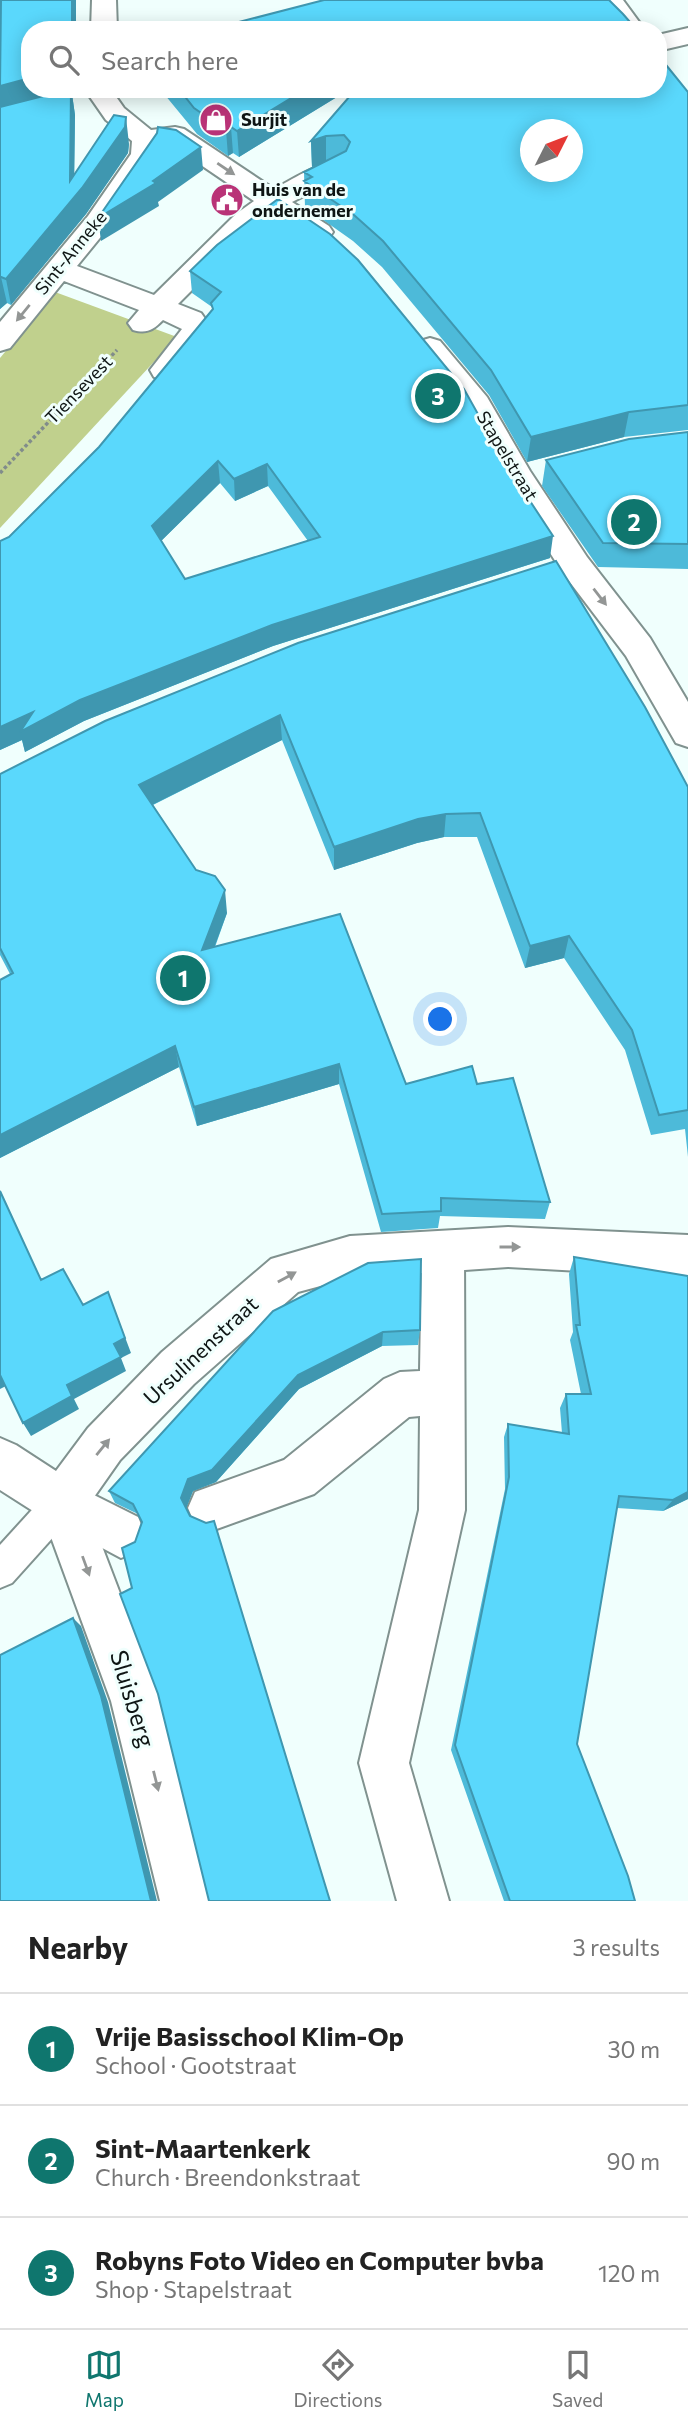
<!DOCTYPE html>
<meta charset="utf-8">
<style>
body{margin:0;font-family:Commissioner,sans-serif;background:#f6f6f6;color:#222}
.compass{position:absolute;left:520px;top:119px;width:63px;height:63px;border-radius:50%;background:#fff;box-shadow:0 4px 18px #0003;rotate:48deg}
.you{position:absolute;left:441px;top:1020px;width:24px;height:24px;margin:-18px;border:5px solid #fff;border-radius:50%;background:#1a73e8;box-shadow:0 0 0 10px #1a73e833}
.badge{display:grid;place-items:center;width:46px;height:46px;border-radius:50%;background:#0f766e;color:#fff;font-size:23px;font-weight:700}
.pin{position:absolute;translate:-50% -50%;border:4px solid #fff;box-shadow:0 2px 7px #0006}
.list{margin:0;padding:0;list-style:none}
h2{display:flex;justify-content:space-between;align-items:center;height:91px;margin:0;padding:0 28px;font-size:30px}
h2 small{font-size:23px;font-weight:400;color:#767676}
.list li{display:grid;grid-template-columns:46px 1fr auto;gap:21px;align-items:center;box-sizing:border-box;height:112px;padding:0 28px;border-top:2px solid #e0e0e0}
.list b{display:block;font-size:26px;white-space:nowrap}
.list p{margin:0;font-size:23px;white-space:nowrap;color:#767676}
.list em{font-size:23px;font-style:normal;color:#767676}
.icon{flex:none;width:38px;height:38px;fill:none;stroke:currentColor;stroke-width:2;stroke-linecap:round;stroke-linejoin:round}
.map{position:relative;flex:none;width:688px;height:1901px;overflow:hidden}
.search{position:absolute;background:#fff;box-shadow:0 4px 18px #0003;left:21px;right:21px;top:21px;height:77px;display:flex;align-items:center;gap:18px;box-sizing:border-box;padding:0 24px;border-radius:28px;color:#767676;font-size:26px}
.sheet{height:427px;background:#fff}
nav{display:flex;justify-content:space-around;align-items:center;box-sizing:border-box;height:98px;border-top:2px solid #e0e0e0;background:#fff;font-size:19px;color:#767676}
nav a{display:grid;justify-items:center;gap:4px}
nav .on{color:#0f766e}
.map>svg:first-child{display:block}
</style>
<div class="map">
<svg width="688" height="1901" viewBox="0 0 688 1901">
<rect width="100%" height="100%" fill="#f0fffd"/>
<path fill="#c0d08d" d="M55,292L177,337L0,528V358Z"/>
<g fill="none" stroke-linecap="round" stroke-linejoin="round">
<defs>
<path id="service" d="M62,1485L74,1490L79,1502L74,1514L12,1583L0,1588V1545L50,1490Z"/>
<path id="pedestrian" d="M443,1231L458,1237L464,1251L465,1510L409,1763L449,1901H397L359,1763L419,1510L420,1416L409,1417L314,1494L211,1531L195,1524L188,1508L195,1492L284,1460L384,1379L400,1372L420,1371L422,1251L428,1237Z
M62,1479L138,1517L145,1534L138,1551L121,1558L46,1518L39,1502L46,1486Z"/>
<path id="minor" d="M92,0H116L117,30H91Z
M598,0H623L645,30H620Z
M688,28V44L658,51V35Z
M103,89L112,91L124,108L151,130L175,127L184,129L274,189C294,179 321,159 344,164L348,170L344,176L292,202L329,226L333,232L329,238C308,244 290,225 273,214L256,226L178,304L201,313L213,330L176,377L165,380L154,377L150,370L182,329L163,320C153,330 147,334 133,330L128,323L139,310L64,281L10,348L0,351V322L88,216L131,154L132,141L106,120L90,97L94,91ZM170,144L254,201L236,214L154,295L77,266L108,228L157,154L158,145Z
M430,338L440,341L487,397L530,471L587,557L650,638L688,702V747L676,743L626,656L563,573L507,486L464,410L420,355L415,348L420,341Z
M508,1227L688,1235V1277L508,1267L350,1278L298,1292L194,1384L120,1460L87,1507L161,1701L212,1901H160L111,1701L44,1518L0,1490V1438L16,1445L56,1471L88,1428L162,1352L271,1259L350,1236Z"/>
</defs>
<use href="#service" stroke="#80928f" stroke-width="4"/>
<use href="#pedestrian" stroke="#80928f" stroke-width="4"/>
<use href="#minor" stroke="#80928f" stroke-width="4"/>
<path stroke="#818c8b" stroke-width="3.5" stroke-dasharray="3.5 2.5" stroke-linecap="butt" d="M0,473L117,350"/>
<use href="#service" fill="#fff" fill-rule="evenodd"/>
<use href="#pedestrian" fill="#fff" fill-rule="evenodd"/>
<use href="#minor" fill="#fff" fill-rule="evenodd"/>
</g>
<path fill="#4dbad9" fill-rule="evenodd" d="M76,0V30H30L75,94H72L75,115L74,174L129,144L128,153L86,214L11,305L7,303L0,309V8Z
M160,89H350L239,157L233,153L228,156L197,134Z
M356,89L688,92V430L624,437L527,462L489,395L382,267L353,241L305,207L304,172L323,163L312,167L311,141Z
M217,245L550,558L273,646L84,721L25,752L22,740L0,750V541L9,537L99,447L212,311V307L192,293L190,271ZM220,483L235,501L268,486L308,541L185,579L161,541Z
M688,432V569L598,567L542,486L546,460Z
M298,643L688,787V1157L685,1129L651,1135L625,1050L564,958L525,968L477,837H444L417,843L334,870L282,740L153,805L196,870L227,913L215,947L406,1084H477L550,1202L545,1219L440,1216L438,1228L381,1232L339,1084L197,1126L179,1067L0,1158V980L10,974L0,955V774Z
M574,1257L688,1276V1499L663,1511L617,1508L577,1744L635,1901H504L451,1750L505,1489L504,1437L508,1424L562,1433L560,1408L566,1394H581L570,1340L573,1332L569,1274Z
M273,1311L420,1330L418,1345L382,1346L299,1389L216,1482L193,1491L186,1508L132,1588L135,1542L142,1522L138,1514L115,1503L109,1491Z"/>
<path fill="#3f97b0" d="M72,0H76V30H72Z
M30,78V89H75V94H72L75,115L74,198L126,117L129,144L128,153L86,214L11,305L6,279L70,181L0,113V86Z
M306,89H350L239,157L237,131Z
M231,127L233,153L228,156L226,130Z
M326,136V162L312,167L311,141Z
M201,147L203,170L158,202L159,206L101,241L98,218Z
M1,277L7,303L0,309V278Z
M629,412L624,437L527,462L531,437Z
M218,461L220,483L155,547L152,526Z
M267,464L268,486L235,501L234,479Z
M553,536L550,558L273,646L84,721L25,752L22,740L0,750V727L33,712L80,700L272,625Z
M280,715L282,740L144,809L139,785Z
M446,814L444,837L417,843L334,870V847L418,819Z
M225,890L227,913L205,972L202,950Z
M569,936L564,958L525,968L530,946Z
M175,1046L179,1067L0,1158V1135Z
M339,1064V1084L197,1126L194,1107Z
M108,1292L131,1353L121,1358L126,1371L74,1399L79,1409L31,1436L23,1423L114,1344Z
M383,1332L382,1346L299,1389L216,1482L193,1491L186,1509L181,1498L188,1479L298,1375Z
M0,1374L8,1385L0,1389Z
M688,1492V1499L663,1511L673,1500Z
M73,1618L81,1626L108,1702L157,1901H151Z"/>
<path fill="#5ad8fc" stroke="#3f97b0" stroke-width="2" fill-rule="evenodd" d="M1,0H72V30H30V78L0,86Z
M324,0H609L623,14L637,30H408L412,26L405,30H208Z
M658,55L688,92V405L629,412L531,437L491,370L383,241L354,215L304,181L312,177L304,172L346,151L350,142L344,135L326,136L311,141L356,89H658ZM530,130H572V172H530Z
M71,89L70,181L114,115L126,117L125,127L82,188L6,279L1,277L0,278V107Z
M179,89H306L237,131L231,127L226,130L194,108Z
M158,127L176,130L201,147L153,181L156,183L98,218L157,133Z
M278,199L330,234L358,260L464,389L507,466L553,536L272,625L80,700L20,732L33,712L0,727V541L9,537L99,447L213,309L211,303L221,292L190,271L217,245ZM218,461L234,479L267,464L320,537L185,579L152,526Z
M688,432V544L603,543L546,460L629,439Z
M556,561L645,707L688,787V1110L659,1115L632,1030L569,936L530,946L480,813L446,814L418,819L334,847L280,715L139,785L196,870L215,876L225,890L202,950L340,914L406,1084L472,1066L477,1084L513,1078L550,1202L441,1198V1211L382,1214L339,1064L194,1107L175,1046L0,1135V980L13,973L0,948V774L105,721L298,643Z
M0,1191L41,1280L63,1269L83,1305L108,1292L125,1338L114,1344L121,1357L67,1385L72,1396L23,1423L0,1375Z
M574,1257L688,1276V1492L673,1500L619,1496L577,1744L628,1876L635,1901H510L455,1745L509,1477L508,1424L569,1434L566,1394H591L576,1325H580Z
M421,1259L420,1330L383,1332L298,1375L212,1470L188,1479L181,1498L190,1516L206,1523L214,1521L330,1901H209L158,1694L120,1594L132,1588L122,1548L135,1542L142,1522L133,1504L109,1491L273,1311L368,1263Z
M73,1618L101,1696L151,1901H0V1655Z"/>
<defs><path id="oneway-solid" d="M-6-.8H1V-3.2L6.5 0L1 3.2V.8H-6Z" transform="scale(1.75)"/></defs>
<g fill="#939695">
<use href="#oneway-solid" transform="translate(226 169) rotate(34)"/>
<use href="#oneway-solid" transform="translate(23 313) rotate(129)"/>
<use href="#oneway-solid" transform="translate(600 597) rotate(52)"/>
<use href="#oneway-solid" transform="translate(510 1247)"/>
<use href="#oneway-solid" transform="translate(287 1277) rotate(-29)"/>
<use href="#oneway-solid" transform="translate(103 1447) rotate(-51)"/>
<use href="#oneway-solid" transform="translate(86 1566) rotate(70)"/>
<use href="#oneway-solid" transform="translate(156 1781) rotate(76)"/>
</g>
<defs>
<symbol id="shop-disc" viewBox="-11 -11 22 22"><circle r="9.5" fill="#b93377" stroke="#f0fffd"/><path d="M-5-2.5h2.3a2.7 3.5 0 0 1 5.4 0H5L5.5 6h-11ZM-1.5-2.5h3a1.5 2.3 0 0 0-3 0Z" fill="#fff"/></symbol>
<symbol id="civic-disc" viewBox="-11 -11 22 22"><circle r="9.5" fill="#b93377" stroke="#f0fffd"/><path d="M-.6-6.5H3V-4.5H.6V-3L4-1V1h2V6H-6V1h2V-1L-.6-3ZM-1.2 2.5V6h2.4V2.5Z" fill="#fff"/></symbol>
</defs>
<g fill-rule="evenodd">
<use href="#shop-disc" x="197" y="101" width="38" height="38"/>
<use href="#civic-disc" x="208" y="181" width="38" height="38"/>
</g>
<g text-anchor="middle" stroke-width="6" stroke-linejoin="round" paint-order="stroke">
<g font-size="18" font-weight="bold" fill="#0e1514" stroke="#f0fffd" text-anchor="start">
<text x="241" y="126">Surjit</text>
<text x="252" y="196">Huis van de<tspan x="252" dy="21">ondernemer</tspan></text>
</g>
<g font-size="18" fill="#0e1514" stroke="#f0fffd">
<text transform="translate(71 253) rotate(-51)" y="6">Sint-Anneke</text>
<text transform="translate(79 390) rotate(-46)" y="6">Tiensevest</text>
<text transform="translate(507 456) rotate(59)" y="6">Stapelstraat</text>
</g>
<g font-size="21" fill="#0e1514" stroke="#f0fffd">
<text transform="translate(201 1351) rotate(-43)" y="7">Ursulinenstraat</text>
</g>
<g font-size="24" fill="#0e1514" stroke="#f0fffd">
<text transform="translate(132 1699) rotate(73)" y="8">Sluisberg</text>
</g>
</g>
</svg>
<svg class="compass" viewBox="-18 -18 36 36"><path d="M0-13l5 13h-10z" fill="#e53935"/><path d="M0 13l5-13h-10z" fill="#767676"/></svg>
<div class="you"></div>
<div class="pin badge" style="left:183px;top:978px">1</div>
<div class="pin badge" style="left:634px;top:522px">2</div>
<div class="pin badge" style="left:438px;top:396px">3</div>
<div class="search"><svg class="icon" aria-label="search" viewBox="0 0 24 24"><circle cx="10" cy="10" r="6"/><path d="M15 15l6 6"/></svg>Search here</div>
</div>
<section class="sheet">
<h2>Nearby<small>3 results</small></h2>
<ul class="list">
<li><span class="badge">1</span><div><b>Vrije Basisschool Klim-Op</b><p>School · Gootstraat</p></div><em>30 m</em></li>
<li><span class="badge">2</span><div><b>Sint-Maartenkerk</b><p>Church · Breendonkstraat</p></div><em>90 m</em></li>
<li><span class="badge">3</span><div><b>Robyns Foto Video en Computer bvba</b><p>Shop · Stapelstraat</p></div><em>120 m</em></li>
</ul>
</section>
<nav>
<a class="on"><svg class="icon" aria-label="map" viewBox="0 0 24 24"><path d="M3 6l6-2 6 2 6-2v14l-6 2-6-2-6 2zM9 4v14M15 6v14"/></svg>Map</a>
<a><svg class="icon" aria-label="directions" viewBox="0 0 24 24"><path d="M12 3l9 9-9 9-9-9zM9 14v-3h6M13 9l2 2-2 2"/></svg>Directions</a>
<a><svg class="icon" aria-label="saved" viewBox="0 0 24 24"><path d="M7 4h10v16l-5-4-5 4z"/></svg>Saved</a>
</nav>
